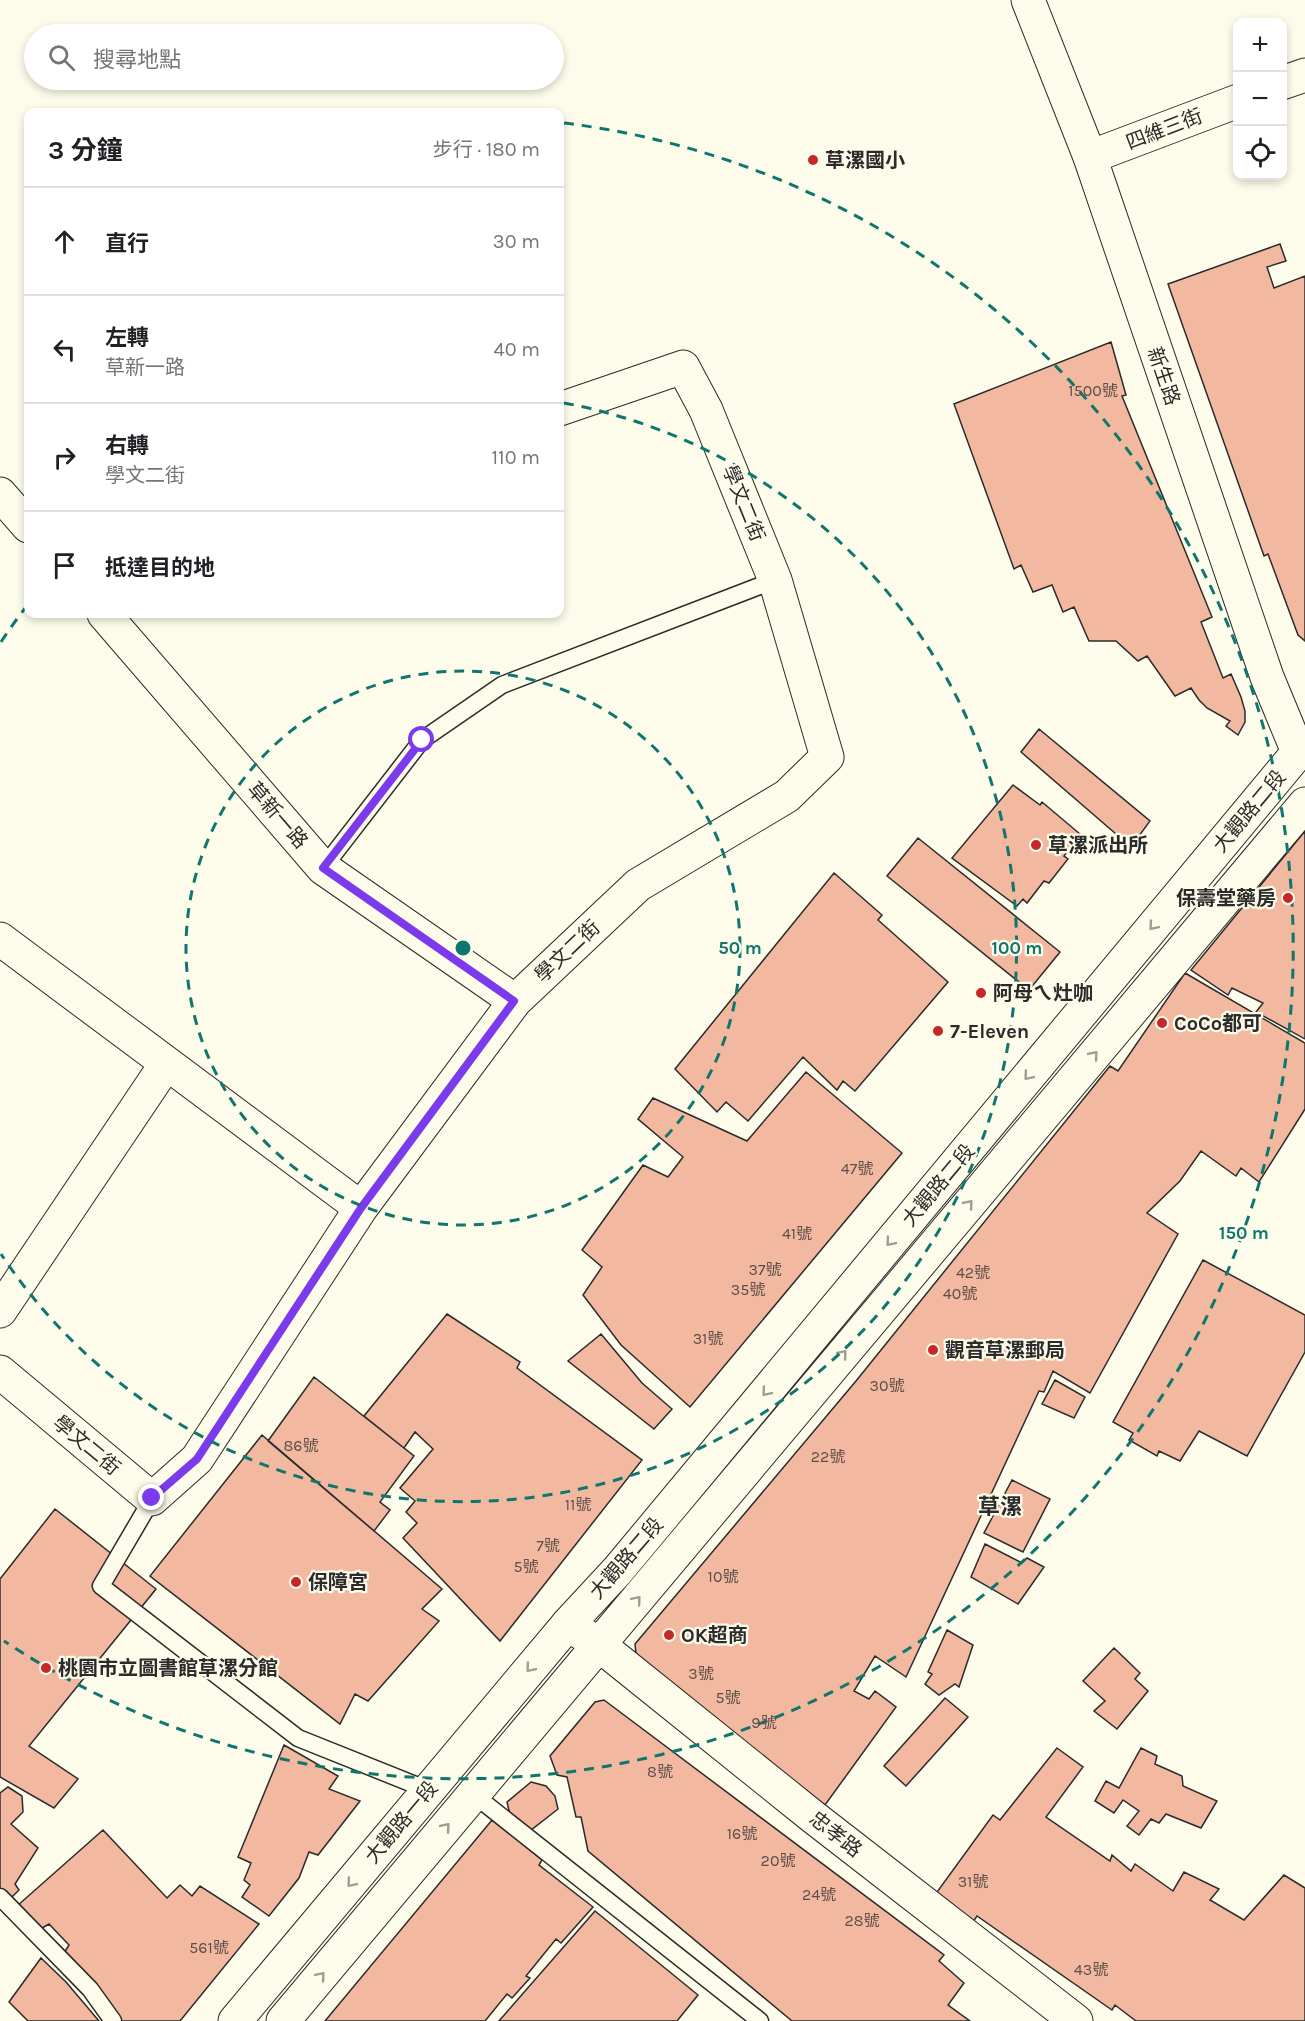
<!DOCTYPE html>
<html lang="zh-TW">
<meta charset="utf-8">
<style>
body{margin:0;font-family:Karla,"Noto Sans TC",sans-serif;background:#f2f2f2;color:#202124}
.controls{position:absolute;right:18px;top:18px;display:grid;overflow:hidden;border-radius:12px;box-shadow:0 3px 9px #0003}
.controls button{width:54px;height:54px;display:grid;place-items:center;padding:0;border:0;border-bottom:2px solid #e0e0e0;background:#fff;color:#202124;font:30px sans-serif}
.stop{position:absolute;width:18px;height:18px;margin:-14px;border:4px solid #7c3aed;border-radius:50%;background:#fff}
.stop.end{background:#7c3aed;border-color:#fff;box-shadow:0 2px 6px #0008}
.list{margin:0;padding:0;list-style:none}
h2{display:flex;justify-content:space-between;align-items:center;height:78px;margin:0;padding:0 24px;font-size:26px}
h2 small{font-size:20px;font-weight:400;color:#757577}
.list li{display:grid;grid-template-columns:39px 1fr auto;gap:18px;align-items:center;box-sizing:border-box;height:108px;padding:0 24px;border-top:2px solid #e0e0e0}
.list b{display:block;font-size:22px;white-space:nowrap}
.list p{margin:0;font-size:20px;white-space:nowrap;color:#757577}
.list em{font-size:20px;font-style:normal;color:#757577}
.icon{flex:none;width:33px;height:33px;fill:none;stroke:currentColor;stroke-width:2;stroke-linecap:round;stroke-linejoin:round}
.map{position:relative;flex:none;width:1305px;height:2021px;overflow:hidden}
.search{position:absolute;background:#fff;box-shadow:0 3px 9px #0003;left:24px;top:24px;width:540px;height:66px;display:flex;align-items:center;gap:15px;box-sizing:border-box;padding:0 21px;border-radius:33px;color:#757577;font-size:22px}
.panel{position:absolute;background:#fff;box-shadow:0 3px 9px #0003;left:24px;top:108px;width:540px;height:510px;border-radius:12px}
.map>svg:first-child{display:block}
</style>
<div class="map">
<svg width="1305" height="2021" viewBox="0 0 1305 2021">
<rect width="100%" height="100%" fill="#fdfbea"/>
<path fill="#f2b8a0" stroke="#2b2b2b" stroke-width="1.5" d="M1280,244L1286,261L1267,267L1274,288L1305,276V641L1298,635L1268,554L1264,556L1168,284Z
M1111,342L1126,395L1122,396L1212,617L1201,622L1223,678L1231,674L1241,697L1245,711V722L1238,735L1226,726L1230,721L1207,708L1199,700L1191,688L1175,696L1147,656L1138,661L1116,641H1089L1074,607L1063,612L1052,585L1033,592L1021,565L1014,569L954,404Z
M1039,729L1150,821L1131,847L1021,752Z
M1013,785L1040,805L1042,802L1080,834L1064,856L1068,859L1049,883L1044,881L1027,903L1023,899L1017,906L952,858Z
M1305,831V1039L1256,1012L1263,1003L1232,988L1228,995L1191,970Z
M918,838L1060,952L1029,990L887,876Z
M834,873L882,915L878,920L948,982L855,1091L843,1081L837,1090L803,1057L748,1121L726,1102L717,1112L675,1069Z
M1185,973L1305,1043V1109L1259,1182L1241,1168L1236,1176L1201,1151L1180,1181L1147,1213L1178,1234L1090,1393L1053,1371L1044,1392L1039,1391L906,1677L875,1656L854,1691L869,1699L875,1691L896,1707L825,1805L637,1664L635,1644L856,1381L1110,1066L1118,1071Z
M806,1072L902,1153L690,1407L621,1345L583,1295L602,1267L582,1250L643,1165L668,1177L683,1157L638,1119L653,1098L747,1141Z
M1203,1260L1305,1315V1352L1247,1456L1199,1431L1180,1461L1159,1451L1157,1456L1129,1440L1133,1433L1113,1422Z
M447,1314L520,1362L517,1368L642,1460L500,1641L403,1538L417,1523L406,1512L415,1501L400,1488L433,1449L415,1432L404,1448L364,1416Z
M601,1334L642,1383L672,1409L654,1429L568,1361Z
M314,1377L414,1456L380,1502L390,1510L374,1531L268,1441Z
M1055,1380L1085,1397L1074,1418L1042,1404Z
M262,1435L442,1589L422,1609L439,1621L368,1701L355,1694L340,1724L150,1576Z
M1012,1480L1050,1499L1023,1552L984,1533Z
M55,1509L156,1589L29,1746L78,1779L54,1808L0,1777V1579Z
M985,1544L1022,1563L1027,1558L1044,1567L1018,1604L971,1577Z
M947,1630L973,1645L959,1687L955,1684L939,1695L925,1684L932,1674L928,1672Z
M1114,1648L1140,1673L1135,1679L1148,1691L1117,1729L1094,1711L1105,1701L1083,1681Z
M945,1698L968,1717L906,1786L884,1766Z
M604,1700L944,1955L939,1961L964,1983L948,2005L970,2021H792L588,1851L581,1817H576L567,1777L557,1775L550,1756L595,1702Z
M284,1745L338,1776L329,1789L360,1801L318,1855L309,1852L299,1878L269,1916L242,1897L250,1885L244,1880L251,1863L238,1857Z
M1057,1748L1083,1767L1046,1817L1110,1861L1112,1855L1131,1871L1135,1864L1173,1891L1184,1872L1219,1889L1210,1900L1244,1920L1284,1875L1305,1888V2021H1136L1115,2005L1112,2010L977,1916L973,1922L937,1892L993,1815L1000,1820Z
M1141,1748L1157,1756L1155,1764L1182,1776L1183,1786L1217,1801L1201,1828L1166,1814L1159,1823L1151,1819L1139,1835L1127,1826L1139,1811L1123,1800L1114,1813L1095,1801L1106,1781L1119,1788Z
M531,1782L546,1786L555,1796L558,1809L531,1830L511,1819L507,1802Z
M8,1787L22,1796L23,1812L11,1824L38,1848L15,1884L19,1890L8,1901L0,1893V1793Z
M492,1820L542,1860L539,1865L593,1907L561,1943L556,1939L526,1976L530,1978L512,1998L507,1994L485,2021H325Z
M103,1830L167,1898L180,1885L192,1896L200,1886L259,1924L180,2021H120L62,1956L69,1945L49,1924L37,1931L17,1906Z
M595,1911L698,1995L677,2021H499Z
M41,1958L66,1982L99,2021H28L9,2002Z"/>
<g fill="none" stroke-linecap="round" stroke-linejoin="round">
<defs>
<path id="lane" d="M323,868L422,740L502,685L775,580
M152,1499L101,1586L298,1738L428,1790
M473,1794L760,2021
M0,1897L90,1989L113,2021"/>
<path id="street" d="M1282,83L1305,75
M1090,157L1238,101
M0,494L28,526
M104,614L323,868L515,1001
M0,939L361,1208
M0,1311L166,1064
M0,1372L152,1499L197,1459L361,1208L515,1001L638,885L787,796L827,757L775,580L706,410L683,367L560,409"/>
<path id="secondary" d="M1028,0L1090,157L1267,677L1298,752L1305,751
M568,1624L598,1644L812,1816L1076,2021"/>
<path id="primary" d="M235,2021L568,1624L618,1570L1305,744
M283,2021L1305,804"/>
</defs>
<use href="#lane" stroke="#2b2b2b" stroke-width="19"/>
<use href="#street" stroke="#2b2b2b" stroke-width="35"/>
<use href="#secondary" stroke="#2b2b2b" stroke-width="35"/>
<use href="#primary" stroke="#2b2b2b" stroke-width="35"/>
<use href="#lane" stroke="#fdfbea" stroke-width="16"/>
<use href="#street" stroke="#fdfbea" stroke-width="33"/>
<use href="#secondary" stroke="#fdfbea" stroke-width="33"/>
<use href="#primary" stroke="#fdfbea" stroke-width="33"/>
</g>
<defs><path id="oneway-chevron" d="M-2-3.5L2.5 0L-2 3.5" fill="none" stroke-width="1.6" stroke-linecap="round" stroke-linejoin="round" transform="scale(1.5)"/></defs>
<g stroke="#9e9d94">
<use href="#oneway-chevron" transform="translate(1153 926) rotate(130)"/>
<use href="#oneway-chevron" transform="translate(1094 1055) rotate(-50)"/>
<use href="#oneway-chevron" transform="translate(1028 1076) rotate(130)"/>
<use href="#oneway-chevron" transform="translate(969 1204) rotate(-50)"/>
<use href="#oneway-chevron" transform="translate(890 1242) rotate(130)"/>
<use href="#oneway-chevron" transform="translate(843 1354) rotate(-50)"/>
<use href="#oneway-chevron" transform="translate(766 1392) rotate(130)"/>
<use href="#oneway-chevron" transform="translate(637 1600) rotate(-50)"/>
<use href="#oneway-chevron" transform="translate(530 1668) rotate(130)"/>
<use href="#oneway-chevron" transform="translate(446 1827) rotate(-50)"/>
<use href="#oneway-chevron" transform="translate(351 1883) rotate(130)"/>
<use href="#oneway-chevron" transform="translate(321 1976) rotate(-50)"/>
</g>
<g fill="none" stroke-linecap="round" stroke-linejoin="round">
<path stroke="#7c3aed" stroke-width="8" d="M152,1498L197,1459L361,1208L514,1001L323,868L422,740"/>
</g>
<g fill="none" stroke="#0f766e" stroke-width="3" stroke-dasharray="10 8">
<circle cx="463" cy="948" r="277"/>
<path d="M1 642A554 554 0 0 1 26 607M564 403A554 554 0 1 1 1 1254"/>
<path d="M564 123A831 831 0 1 1 4 1641"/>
</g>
<g fill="#c62828" stroke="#fdfbea" stroke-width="2">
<circle cx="813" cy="160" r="6"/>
<circle cx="1036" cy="845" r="6"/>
<circle cx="1288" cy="898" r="6"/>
<circle cx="981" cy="993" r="6"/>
<circle cx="1162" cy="1023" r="6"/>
<circle cx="938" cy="1031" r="6"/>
<circle cx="933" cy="1350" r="6"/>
<circle cx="296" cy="1582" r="6"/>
<circle cx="669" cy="1635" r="6"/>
<circle cx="46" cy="1668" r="6"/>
</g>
<g text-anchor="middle" stroke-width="4.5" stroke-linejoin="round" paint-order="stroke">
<g font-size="16" fill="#5d4e48">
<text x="1093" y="396">1500號</text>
<text x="857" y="1174">47號</text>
<text x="797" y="1239">41號</text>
<text x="765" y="1275">37號</text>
<text x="973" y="1278">42號</text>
<text x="748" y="1295">35號</text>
<text x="960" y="1299">40號</text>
<text x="708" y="1344">31號</text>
<text x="887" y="1391">30號</text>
<text x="301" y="1451">86號</text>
<text x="828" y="1462">22號</text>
<text x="578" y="1510">11號</text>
<text x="548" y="1551">7號</text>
<text x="526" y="1572">5號</text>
<text x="723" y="1582">10號</text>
<text x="701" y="1679">3號</text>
<text x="728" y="1703">5號</text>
<text x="764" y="1728">9號</text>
<text x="660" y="1777">8號</text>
<text x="742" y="1839">16號</text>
<text x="778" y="1866">20號</text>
<text x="973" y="1887">31號</text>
<text x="819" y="1900">24號</text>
<text x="862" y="1926">28號</text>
<text x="209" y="1953">561號</text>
<text x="1091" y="1975">43號</text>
</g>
<g font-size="20" fill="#2b2b2b" stroke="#fdfbea">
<text transform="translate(1164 129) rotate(-21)" y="7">四維三街</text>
<text transform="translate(1164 376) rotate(71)" y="7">新生路</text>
<text transform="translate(744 503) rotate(68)" y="7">學文二街</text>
<text transform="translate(1249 811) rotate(-50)" y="7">大觀路二段</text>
<text transform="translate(278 815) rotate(49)" y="7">草新一路</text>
<text transform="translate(567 951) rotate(-43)" y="7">學文二街</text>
<text transform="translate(938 1185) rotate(-50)" y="7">大觀路二段</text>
<text transform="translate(87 1445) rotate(40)" y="7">學文二街</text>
<text transform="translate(626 1558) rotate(-49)" y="7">大觀路二段</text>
<text transform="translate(401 1822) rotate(-50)" y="7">大觀路一段</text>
<text transform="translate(836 1834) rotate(38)" y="7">忠孝路</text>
</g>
<g font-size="20" font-weight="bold" fill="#2b2b2b" stroke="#fdfbea" text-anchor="start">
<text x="825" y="167">草漯國小</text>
<text x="1048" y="852">草漯派出所</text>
<text x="1276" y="905" text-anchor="end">保壽堂藥房</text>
<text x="993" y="1000">阿母ㄟ灶咖</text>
<text x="1174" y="1030">CoCo都可</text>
<text x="950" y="1038">7-Eleven</text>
<text x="945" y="1357">觀音草漯郵局</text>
<text x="308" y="1589">保障宮</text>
<text x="681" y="1642">OK超商</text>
<text x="58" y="1675">桃園市立圖書館草漯分館</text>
</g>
<g font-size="22" font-weight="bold" fill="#2b2b2b" stroke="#fdfbea">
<text x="1000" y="1514">草漯</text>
</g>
</g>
<circle cx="463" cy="948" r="9" fill="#0f766e" stroke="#fdfbea" stroke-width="3"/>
<g font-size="18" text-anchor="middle" font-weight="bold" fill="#0f766e" stroke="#fdfbea" stroke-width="4.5" stroke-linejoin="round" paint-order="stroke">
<text x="740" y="954">50 m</text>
<text x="1017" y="954">100 m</text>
<text x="1244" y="1239">150 m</text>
</g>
</svg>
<div class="controls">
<button>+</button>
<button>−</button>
<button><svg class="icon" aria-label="locate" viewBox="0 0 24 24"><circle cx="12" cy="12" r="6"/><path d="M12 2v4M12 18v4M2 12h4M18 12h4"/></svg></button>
</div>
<div class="stop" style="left:422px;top:740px"></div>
<div class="stop end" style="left:152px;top:1498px"></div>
<div class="search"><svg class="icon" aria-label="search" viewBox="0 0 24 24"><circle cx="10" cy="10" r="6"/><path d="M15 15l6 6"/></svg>搜尋地點</div>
<section class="panel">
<h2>3 分鐘<small>步行 · 180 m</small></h2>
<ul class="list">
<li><svg class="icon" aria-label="ahead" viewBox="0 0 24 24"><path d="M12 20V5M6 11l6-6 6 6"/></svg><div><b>直行</b></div><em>30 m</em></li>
<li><svg class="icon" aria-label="left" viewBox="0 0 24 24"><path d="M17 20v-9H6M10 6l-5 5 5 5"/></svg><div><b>左轉</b><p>草新一路</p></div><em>40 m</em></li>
<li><svg class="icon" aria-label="right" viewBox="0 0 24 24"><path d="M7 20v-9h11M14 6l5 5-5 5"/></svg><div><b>右轉</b><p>學文二街</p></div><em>110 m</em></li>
<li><svg class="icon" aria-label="arrive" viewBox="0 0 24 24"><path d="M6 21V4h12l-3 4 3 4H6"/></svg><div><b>抵達目的地</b></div></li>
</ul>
</section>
</div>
